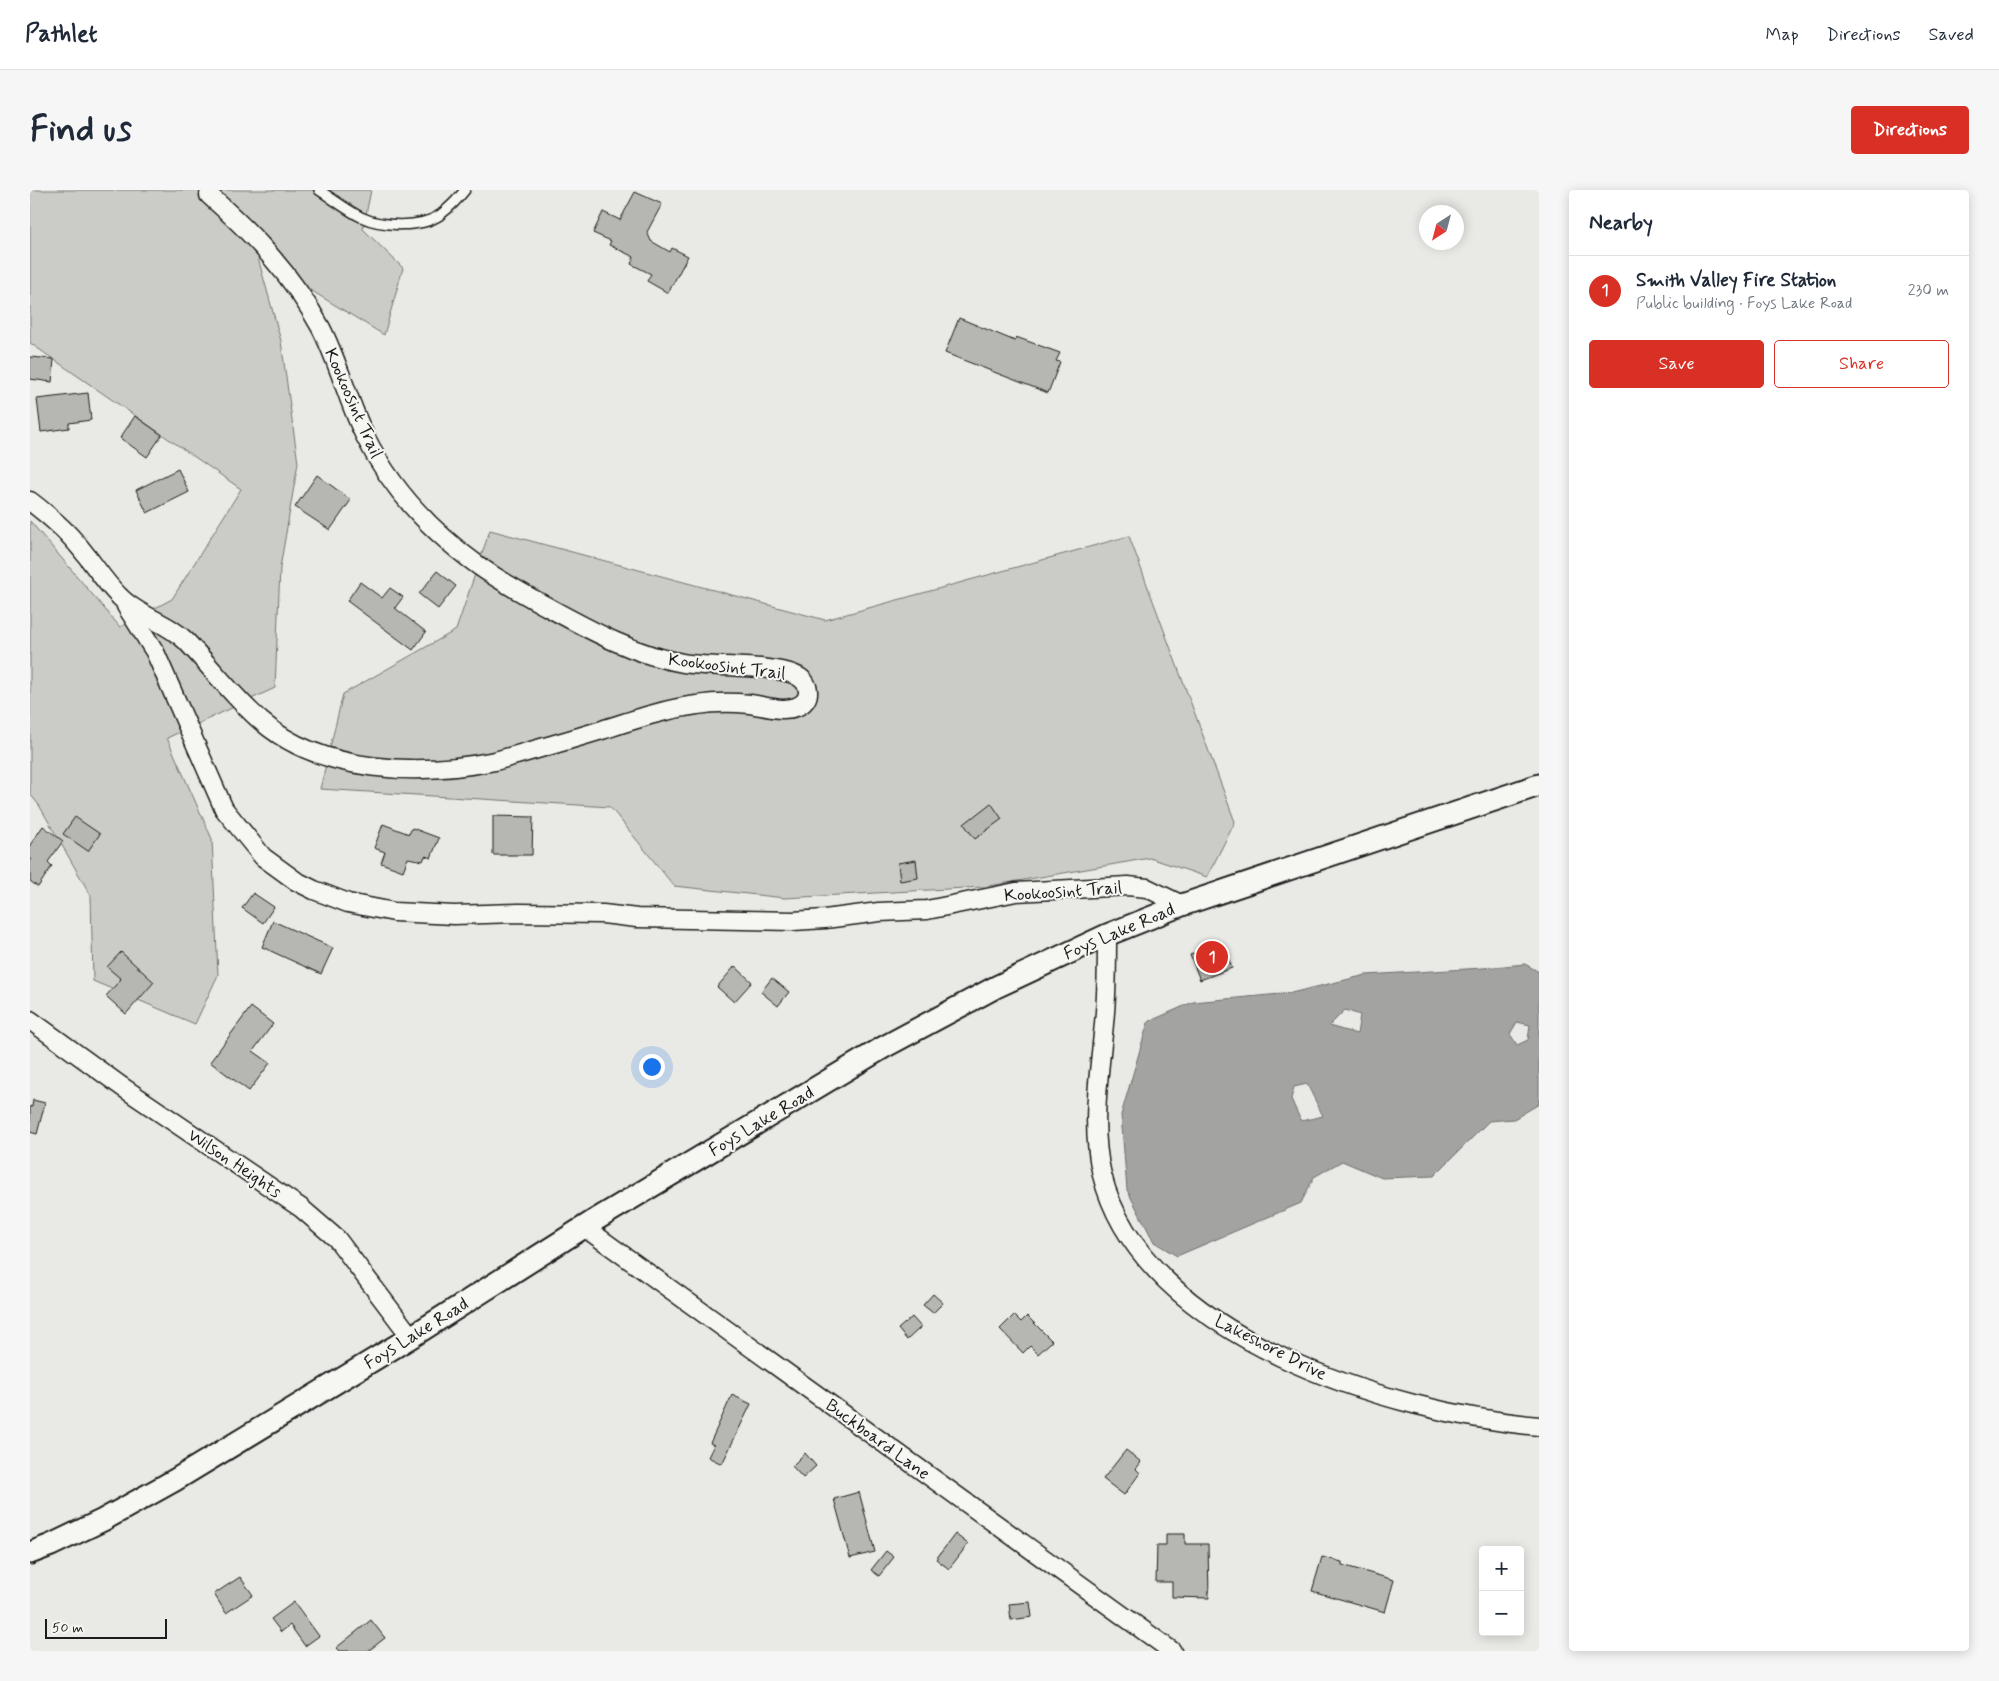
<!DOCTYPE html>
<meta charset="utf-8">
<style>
body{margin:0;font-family:Mynerve,sans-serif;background:#f6f6f7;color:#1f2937}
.controls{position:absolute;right:15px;bottom:15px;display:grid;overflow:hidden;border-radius:5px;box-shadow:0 2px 12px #0003}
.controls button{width:45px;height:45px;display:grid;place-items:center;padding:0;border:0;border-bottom:1px solid #e0e1e3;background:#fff;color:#1f2937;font:25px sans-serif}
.compass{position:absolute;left:1389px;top:15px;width:45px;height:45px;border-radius:50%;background:#fff;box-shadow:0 2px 12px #0003;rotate:216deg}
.scale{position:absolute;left:15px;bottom:12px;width:122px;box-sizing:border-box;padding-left:5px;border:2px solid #1c1c1c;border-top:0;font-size:14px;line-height:18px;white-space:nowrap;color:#1c1c1c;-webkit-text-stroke:4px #f6f6f2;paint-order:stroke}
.you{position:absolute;left:621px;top:876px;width:18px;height:18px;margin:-12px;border:4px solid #fff;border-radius:50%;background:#1a73e8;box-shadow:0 0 0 8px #1a73e833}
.badge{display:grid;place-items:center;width:32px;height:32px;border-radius:50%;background:#d93025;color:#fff;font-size:16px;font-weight:700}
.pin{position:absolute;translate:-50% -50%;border:2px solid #fff;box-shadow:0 1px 5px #0006}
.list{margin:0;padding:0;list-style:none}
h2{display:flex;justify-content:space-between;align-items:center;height:65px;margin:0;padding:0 20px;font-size:21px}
h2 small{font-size:16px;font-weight:400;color:#747a83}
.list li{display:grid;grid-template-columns:32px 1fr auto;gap:15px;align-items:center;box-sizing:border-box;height:70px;padding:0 20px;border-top:1px solid #e0e1e3}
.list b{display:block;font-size:19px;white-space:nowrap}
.list p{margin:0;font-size:16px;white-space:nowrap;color:#747a83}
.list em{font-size:16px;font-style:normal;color:#747a83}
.actions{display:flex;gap:10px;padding:15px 20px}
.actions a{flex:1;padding:11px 0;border:1px solid #d93025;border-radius:5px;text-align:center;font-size:18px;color:#d93025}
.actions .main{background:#d93025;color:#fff}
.map{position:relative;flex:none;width:1509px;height:1461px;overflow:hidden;border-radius:5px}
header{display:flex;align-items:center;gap:30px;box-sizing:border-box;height:70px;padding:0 25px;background:#fff;border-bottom:1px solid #e0e1e3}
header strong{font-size:24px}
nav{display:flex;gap:28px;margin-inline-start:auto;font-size:18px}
.intro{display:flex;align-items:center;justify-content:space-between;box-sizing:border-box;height:120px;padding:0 30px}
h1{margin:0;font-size:35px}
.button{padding:12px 22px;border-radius:5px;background:#d93025;color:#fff;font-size:18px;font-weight:700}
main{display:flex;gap:30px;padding:0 30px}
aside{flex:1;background:#fff;border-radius:5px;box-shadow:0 2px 12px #0003}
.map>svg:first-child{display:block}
</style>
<header>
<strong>Pathlet</strong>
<nav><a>Map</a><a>Directions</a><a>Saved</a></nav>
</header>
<div class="intro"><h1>Find us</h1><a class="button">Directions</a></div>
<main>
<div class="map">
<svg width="1509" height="1461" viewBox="0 0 1509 1461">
<rect width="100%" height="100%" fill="#e9e9e5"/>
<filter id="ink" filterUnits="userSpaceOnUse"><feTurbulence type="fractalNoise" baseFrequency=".02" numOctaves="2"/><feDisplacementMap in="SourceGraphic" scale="10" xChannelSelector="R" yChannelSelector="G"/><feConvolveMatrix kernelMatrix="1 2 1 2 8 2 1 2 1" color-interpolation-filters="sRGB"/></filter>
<g filter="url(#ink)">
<path fill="#cbcbc7" stroke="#747472" d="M0,0H341L333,39L373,78L354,145L228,68L251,151L268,273L250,378L245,498L137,548L182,649L188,785L165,834L63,791L61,706L9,615L0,604V331L90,437L142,409L211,299L0,153Z
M460,340L795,430L1099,346L1205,632L1177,687L1120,668L953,697L755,708L644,696L580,617L290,599L313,504L426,440Z"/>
<path fill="#a3a3a1" stroke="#6d6d6c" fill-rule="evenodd" d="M1495,774L1509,782V914L1484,929L1459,931L1404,986L1352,988L1312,971L1284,987L1271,1013L1147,1066L1124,1052L1097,1000L1091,925L1118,832L1163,812L1261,803L1336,785L1453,778ZM1315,820L1330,825L1327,844L1299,836ZM1487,832L1500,835L1498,850L1487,855L1480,844ZM1277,894L1293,926L1271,931L1261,909L1264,897Z"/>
<path fill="#b6b6b3" stroke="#1c1c1c" d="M605,2L632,14L617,42L621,51L640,62L642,58L658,66L638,103L617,91L621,84L601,74L604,67L579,55L581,51L563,43L573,22L590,30Z
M929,128L985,151L986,147L1030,163L1026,171L1030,172L1018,203L915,163Z
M0,167L24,169L22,192L0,189Z
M58,203L61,230L39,233V238L11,242L7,209Z
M105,226L132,245L117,267L90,248Z
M148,279L159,302L117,323L106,300Z
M287,285L321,310L300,340L265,317Z
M407,381L426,396L408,419L389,404Z
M330,392L352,408L360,398L373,407L365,418L396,442L383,460L317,411Z
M961,613L972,629L945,649L934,634Z
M463,626L503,627L502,665H463Z
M45,627L70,644L58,661L33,644Z
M353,634L379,644L382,638L409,648L401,668L395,666L393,671L378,668L373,681L351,673L355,662L344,658Z
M13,636L33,651L18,672L22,676L8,697L0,691V655Z
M886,670L888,688L870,691L868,673Z
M223,703L244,717L233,733L212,718Z
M243,731L303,758L291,784L232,757Z
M1193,753L1202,778L1170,790L1160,765Z
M91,762L124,792L96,824L76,806L91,789L77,777Z
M705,776L722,792L704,812L687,797Z
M742,788L759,802L748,816L731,802Z
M221,817L243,834L223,861L240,873L219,901L180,872Z
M3,910L15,913L7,944L0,942V916L2,917Z
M903,1104L913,1113L903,1123L893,1115Z
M984,1125L991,1132L997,1126L1022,1151L1008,1164L1000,1156L993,1163L970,1139Z
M882,1127L891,1137L877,1150L868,1139Z
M702,1205L721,1214L692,1274L678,1267L684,1255L680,1253Z
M1096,1260L1111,1272L1106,1279L1110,1283L1094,1305L1073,1289Z
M775,1263L786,1276L773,1288L762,1276Z
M829,1302L845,1362L820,1368L804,1309Z
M925,1344L938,1354L919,1379L906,1369Z
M1136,1344H1155V1354H1178L1179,1408L1142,1407V1392H1126L1127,1355H1136Z
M856,1361L864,1367L849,1386L841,1380Z
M1292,1367L1312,1372V1375L1364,1390L1355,1422L1282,1401Z
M210,1387L223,1405L196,1423L184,1404Z
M264,1412L289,1446L275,1456L260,1435L251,1442L241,1429Z
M1000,1412L1002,1427L981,1430L979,1414Z
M341,1430L355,1448L338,1461H309L306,1458Z"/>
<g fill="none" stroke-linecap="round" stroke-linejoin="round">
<defs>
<path id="service" d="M289,0C303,9 317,20 331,27C352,37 391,38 410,25C419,18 428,9 435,0"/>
<path id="minor" d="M0,311C17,324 34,338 47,354C62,371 74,392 90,407C108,426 137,432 156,451C181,477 203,507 231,531C292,584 390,586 465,571C501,561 536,551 572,540C603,530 635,519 667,515C685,512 702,512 720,514C734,516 752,522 766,517C781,512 782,495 769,487C749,474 681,478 653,473C604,465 558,439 514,415C492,403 470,391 449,376C402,342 361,299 335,246C318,212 309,173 291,138C263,86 223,44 179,5
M96,416L125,462L194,619L233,667L266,691L284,700L318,713L364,722L424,725L489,723L573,724L607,728L763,731L795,729L849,722L897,720L986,702L1098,696L1117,698L1152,715
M1077,745C1077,770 1077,797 1075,822C1071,876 1059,932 1072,985C1113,1148 1362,1223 1509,1236
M0,830L91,896L271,1018L307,1049L381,1147
M554,1037L1142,1461"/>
<path id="tertiary" d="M0,1363L21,1355L73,1330L145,1290L381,1147L562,1032L854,857L966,797L1077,745L1152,715L1509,595"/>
</defs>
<use href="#service" stroke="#1c1c1c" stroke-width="12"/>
<use href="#minor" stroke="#1c1c1c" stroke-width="21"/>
<use href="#tertiary" stroke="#1c1c1c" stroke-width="25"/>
<use href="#service" stroke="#f6f6f2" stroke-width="9"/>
<use href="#minor" stroke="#f6f6f2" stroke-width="18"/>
<use href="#tertiary" stroke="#f6f6f2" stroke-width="21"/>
</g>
</g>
<g text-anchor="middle" stroke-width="4" stroke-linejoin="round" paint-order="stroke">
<g font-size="18" fill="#1c1c1c" stroke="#f6f6f2">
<text transform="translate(324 213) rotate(66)" y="6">Kookoosint Trail</text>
<text transform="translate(697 476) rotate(7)" y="6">Kookoosint Trail</text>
<text transform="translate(1033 701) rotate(-4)" y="6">Kookoosint Trail</text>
<text transform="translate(1089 741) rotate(-23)" y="6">Foys Lake Road</text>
<text transform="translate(731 931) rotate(-31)" y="6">Foys Lake Road</text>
<text transform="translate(205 973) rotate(34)" y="6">Wilson Heights</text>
<text transform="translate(386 1143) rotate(-32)" y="6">Foys Lake Road</text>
<text transform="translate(1241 1157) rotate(27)" y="6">Lakeshore Drive</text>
<text transform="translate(848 1249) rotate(36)" y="6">Buckboard Lane</text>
</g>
</g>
</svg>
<div class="controls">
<button>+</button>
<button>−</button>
</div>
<svg class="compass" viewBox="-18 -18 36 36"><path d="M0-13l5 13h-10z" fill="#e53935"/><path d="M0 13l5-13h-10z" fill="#747a83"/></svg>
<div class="scale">50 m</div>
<div class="you"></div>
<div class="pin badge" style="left:1182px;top:767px">1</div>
</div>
<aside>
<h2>Nearby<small></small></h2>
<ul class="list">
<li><span class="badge">1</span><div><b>Smith Valley Fire Station</b><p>Public building · Foys Lake Road</p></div><em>230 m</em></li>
</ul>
<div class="actions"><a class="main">Save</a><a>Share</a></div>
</aside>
</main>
